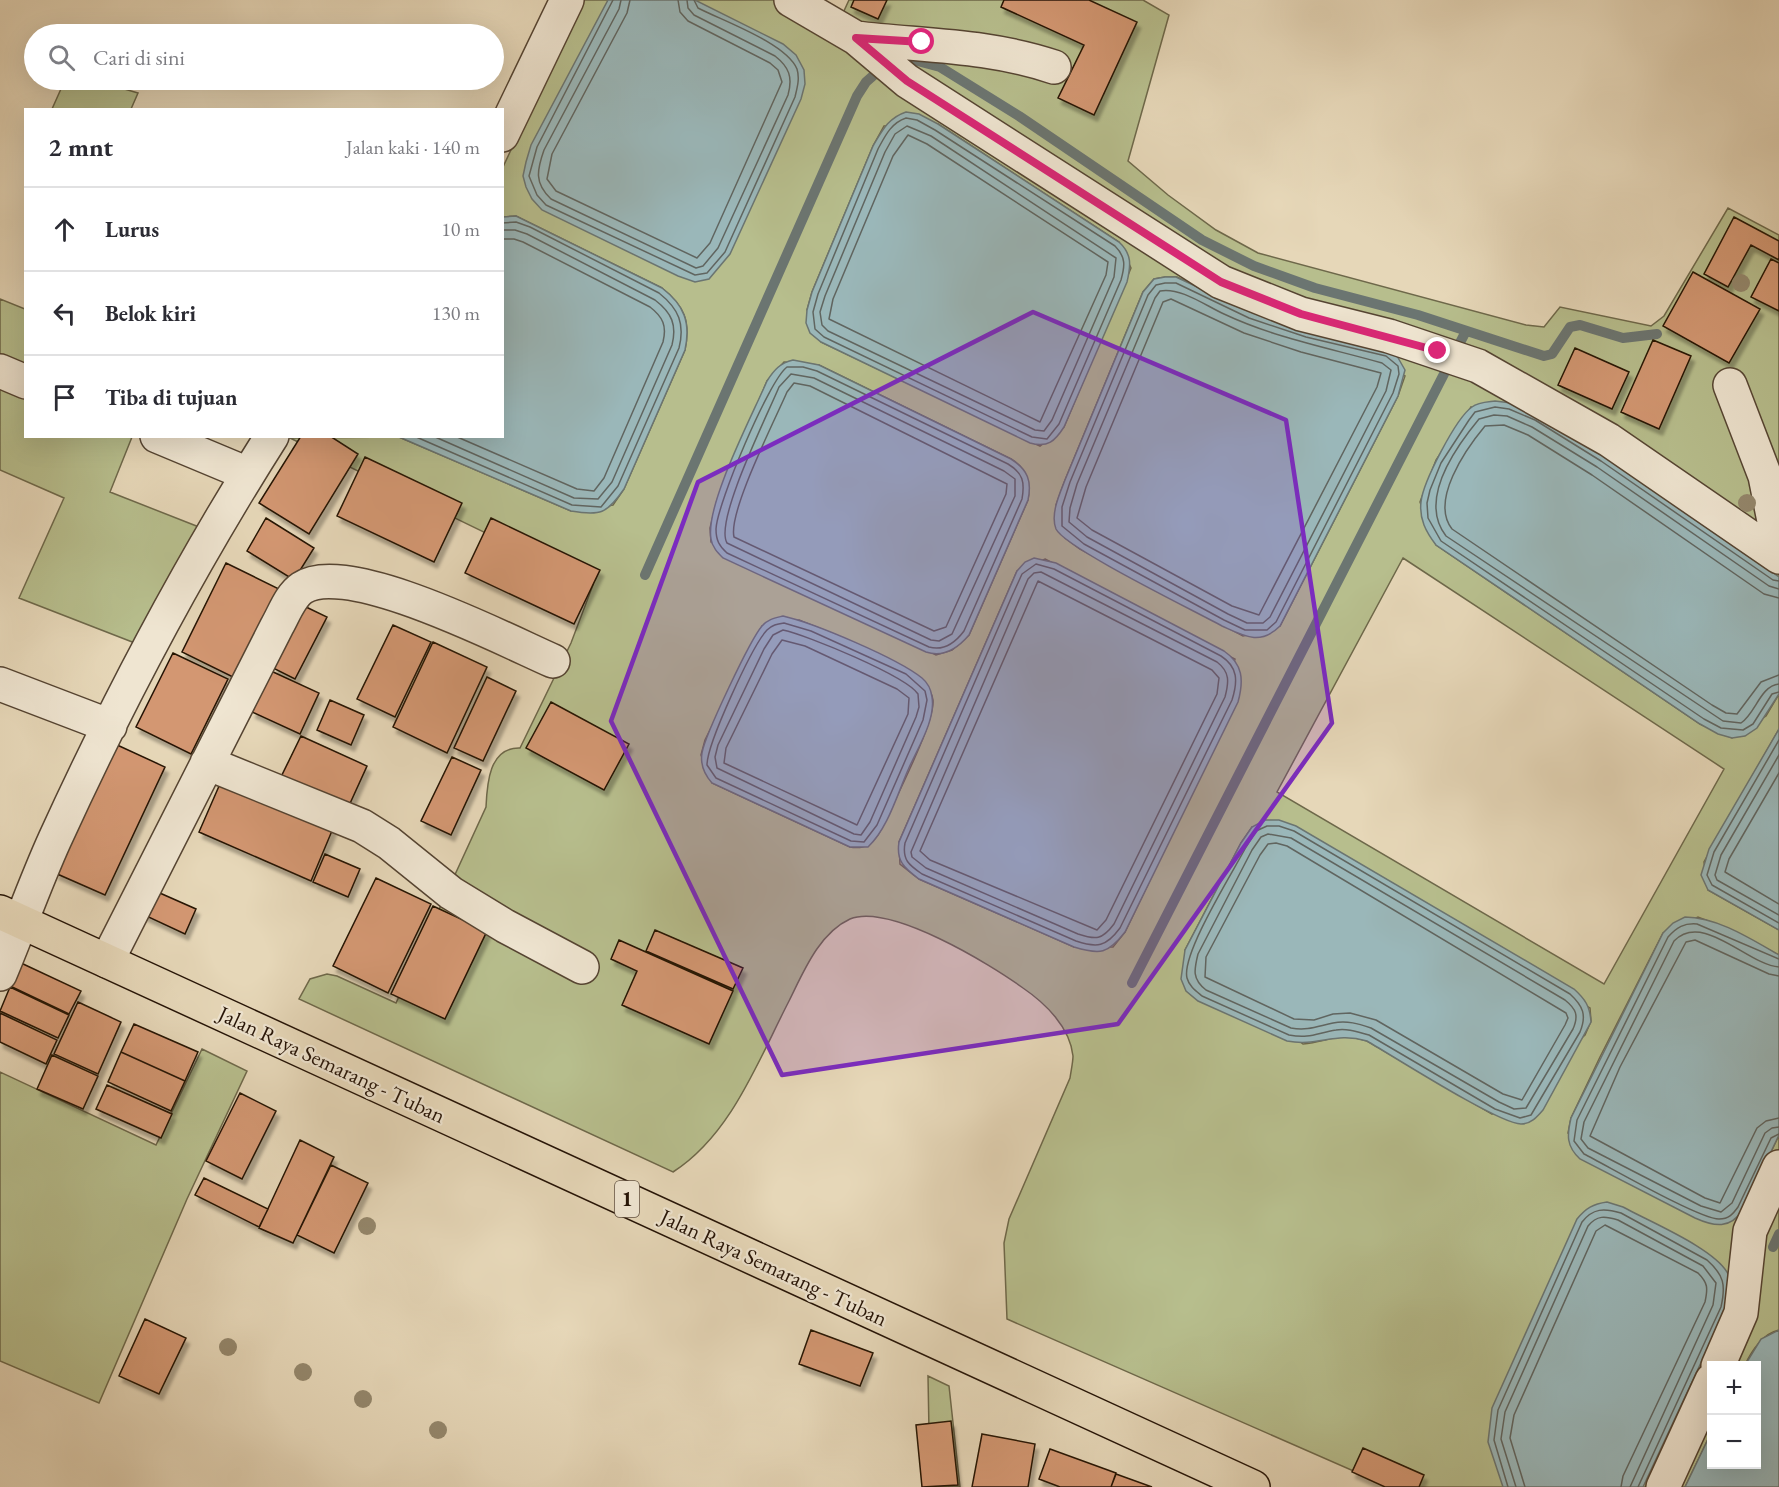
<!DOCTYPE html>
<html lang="id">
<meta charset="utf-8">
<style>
body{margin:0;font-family:"EB Garamond",serif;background:#f2f2f3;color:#2b2b33}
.controls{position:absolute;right:18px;bottom:18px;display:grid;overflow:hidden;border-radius:0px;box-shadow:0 6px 24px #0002}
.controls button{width:54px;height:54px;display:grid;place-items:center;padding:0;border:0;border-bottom:2px solid #e1e1e2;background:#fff;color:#2b2b33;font:30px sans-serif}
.stop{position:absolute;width:18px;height:18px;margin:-14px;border:4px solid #db2777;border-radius:50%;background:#fff}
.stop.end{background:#db2777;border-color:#fff;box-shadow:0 2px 6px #0008}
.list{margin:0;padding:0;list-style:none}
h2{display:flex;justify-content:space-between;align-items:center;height:78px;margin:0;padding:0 24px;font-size:26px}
h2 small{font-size:20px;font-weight:400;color:#7c7c81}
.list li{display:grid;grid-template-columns:39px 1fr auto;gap:18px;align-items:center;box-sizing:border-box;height:84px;padding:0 24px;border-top:2px solid #e1e1e2}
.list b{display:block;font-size:22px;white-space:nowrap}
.list em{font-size:20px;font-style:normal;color:#7c7c81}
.icon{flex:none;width:33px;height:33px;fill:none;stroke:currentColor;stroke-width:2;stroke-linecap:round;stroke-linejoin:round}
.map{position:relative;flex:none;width:1779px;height:1487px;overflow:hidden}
.search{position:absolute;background:#fff;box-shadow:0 6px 24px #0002;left:24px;top:24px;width:480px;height:66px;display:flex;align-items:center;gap:15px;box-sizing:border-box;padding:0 21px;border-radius:33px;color:#7c7c81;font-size:22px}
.panel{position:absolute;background:#fff;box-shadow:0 6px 24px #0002;left:24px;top:108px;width:480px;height:330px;border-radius:0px}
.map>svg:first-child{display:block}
</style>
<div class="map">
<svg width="1779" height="1487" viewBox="0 0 1779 1487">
<defs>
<filter id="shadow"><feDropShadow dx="3.5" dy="6" stdDeviation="1.5" flood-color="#0004"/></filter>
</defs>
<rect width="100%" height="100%" fill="#e6d7b8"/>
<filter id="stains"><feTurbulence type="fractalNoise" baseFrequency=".00333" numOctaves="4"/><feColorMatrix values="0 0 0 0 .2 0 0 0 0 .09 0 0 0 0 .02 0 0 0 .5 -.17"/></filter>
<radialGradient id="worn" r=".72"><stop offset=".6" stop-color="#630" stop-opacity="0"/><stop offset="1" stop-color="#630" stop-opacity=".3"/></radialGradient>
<path fill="#b7be8d" stroke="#6e684a" stroke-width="1.5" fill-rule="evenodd" d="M581,0H816L843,13L849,0H1143L1169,15L1128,161L1168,195L1216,230L1258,253L1526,325L1544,327L1560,307L1651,326L1664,316L1728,208L1779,235V577L1604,456L1471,407L1436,460L1420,502L1436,545L1700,724L1732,738L1766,716L1779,694V729L1704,862L1708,890L1779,930V955L1726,928L1698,917L1663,933L1600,1057L1571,1118L1568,1133L1743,1210L1779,1135V1330C1763,1333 1751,1352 1745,1365L1712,1366L1711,1433L1685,1487H1390L1007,1319L1004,1243L1009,1219L1070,1078C1071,1071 1073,1062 1073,1056C1070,1027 1045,1003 1023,988C990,964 890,903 850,919C819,933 803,973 789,1001C758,1061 731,1135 673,1172L299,999L310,979L327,974L337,976L396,1003L486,807C487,784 489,747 520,748L571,643L593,585L290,438L399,437L571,511L613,505L624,489L685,350C691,322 684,305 662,288L516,216L503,217V167ZM938,124L1119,242L1131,268L1064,427L1040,446L821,342L807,310L812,292L873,146L884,126ZM1165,277H1177L1251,312L1308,331L1405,376L1398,396L1280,626L1243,636L1080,549L1065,538L1056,505L1065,480L1143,292L1154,279ZM784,362L819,365L1011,459C1027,469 1031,482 1028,500L969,635L952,650L936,655L711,542L710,528L717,500L767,381ZM1403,558L1724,769L1604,984L1277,792ZM1045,559L1235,659L1178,822L1125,932L1113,947H1074L919,879L900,864L899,842L1017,571ZM799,620C827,631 931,670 933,700C935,723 893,803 882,828C875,842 866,850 850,847L712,783L701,755L705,740L762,626ZM1252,827L1590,1008L1591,1021L1585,1035L1492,1114L1367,1041C1338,1032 1330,1041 1303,1044L1185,950L1241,843Z
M65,80H94L138,93L131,109H52Z
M0,299L25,309L26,436L132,437L110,492L204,529L140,645L19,598L64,498L0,470Z
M202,1049L247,1071L187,1199L99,1403L0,1361V1072L156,1145Z
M928,1376L949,1386L960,1487H930Z"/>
<path fill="#9ab7b9" stroke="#6b7571" stroke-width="1.5" d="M608,0H695L783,44L796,55L804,70L805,84L801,99L730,254L709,279L695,282L678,276L542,210L532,199L526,187L523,176L526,162L531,145Z
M906,112L919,114L938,124L1119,242C1132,254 1131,265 1127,282L1064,427C1055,441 1048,448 1030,443L821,342L810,333L806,323L807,310L812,292L873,146C882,131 888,118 906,112Z
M516,216L662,288C684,305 691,322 685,350L624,489C607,514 600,516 571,511L399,437L502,436L503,217Z
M1165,277H1176L1251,312L1308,331L1376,347L1397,356L1405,370L1398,396L1280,626C1260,646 1244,636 1222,626C1195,611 1065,548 1056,529C1050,514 1060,493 1065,480L1143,292L1154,279Z
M793,360L819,365L1011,459C1028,470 1032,481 1028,500L969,635C958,648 944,658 926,652L723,558C718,553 712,547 711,539C705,505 752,416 767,381C774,370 780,363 793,360Z
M1495,401L1511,403L1604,456L1779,577V694L1757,728L1745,736L1732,738L1718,734L1700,724L1436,545C1426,532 1419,519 1421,502C1423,482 1456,418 1472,407C1478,402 1487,402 1495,401Z
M1034,558L1056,563L1224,651C1243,664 1244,680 1238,702L1125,932C1108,954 1100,955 1074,947L919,879C904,868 896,861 899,842L1017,571L1025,562Z
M783,616C814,623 897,658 922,678C928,683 931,689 932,697C936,720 917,749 908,770C897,795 888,828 868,847H850L712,783C704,774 700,765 702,753C705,735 750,640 762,626C768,619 775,618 783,616Z
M1779,729V930L1708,890L1701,875L1709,849Z
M1265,820H1279L1296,826L1574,989C1585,999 1590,1006 1591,1022L1543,1110C1537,1117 1531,1124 1521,1124C1499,1124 1393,1056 1367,1041C1334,1031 1320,1047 1287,1041L1198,1001L1186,991L1181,979L1185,950L1241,843L1252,827Z
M1685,917C1717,917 1751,939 1779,955V1135L1743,1210C1730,1229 1715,1227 1695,1218L1580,1159C1566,1146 1567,1135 1571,1118L1663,933L1673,923Z
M1607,1202L1623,1207C1648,1221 1719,1250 1729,1276C1732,1285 1727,1299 1726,1309L1643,1487H1503L1488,1442L1492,1408L1577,1219C1586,1208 1593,1204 1607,1202Z
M1779,1330V1487H1685L1711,1433L1712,1464H1756V1366L1745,1365L1761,1339Z"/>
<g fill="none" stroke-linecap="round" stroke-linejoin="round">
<path stroke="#606560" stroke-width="1.5" d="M613,0L537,147L529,176L537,195L546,205L695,275L707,273L725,252L795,97C797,88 800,79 797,69C786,43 723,21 698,8L694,0
M621,0L619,9L544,150C537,170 534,183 551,199L696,268L703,266L718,248L788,95C793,77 789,67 775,56L694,15L688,8L687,0
M630,0L627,13L552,154L547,179L556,191L697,258L710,243L782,82L778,70L770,63L688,21L680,12L678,0
M906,118L917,120L935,130L1115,246C1126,257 1125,266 1121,280L1059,424L1047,439L1032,437L824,337L815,329L813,312L818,294L878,149C885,136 891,123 906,118Z
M907,126L931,136L1116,258L1114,277L1052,420L1044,431L1035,430L828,331L822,325L820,312L825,296L885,152L895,134Z
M908,135L927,144L1108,262L1106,275L1040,422L829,319L833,299L893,156Z
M1165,283H1176L1249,318L1306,337L1386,356L1398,366L1399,374L1393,393L1276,622L1267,630H1245L1224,620L1084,544L1062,526V507L1070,482L1148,295L1156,285Z
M1160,291C1181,287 1206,306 1224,314C1275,338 1329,348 1382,363L1391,370L1386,391L1270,617L1263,623H1247L1228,614L1087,537L1069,522L1070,508L1077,484L1155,298Z
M1171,299L1244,333L1301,352L1381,373L1377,387L1259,615L1232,606L1092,530L1077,518L1086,487L1163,302Z
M787,367H803L817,371L1008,464C1023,473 1025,482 1022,499L964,631C955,643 943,651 929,647L727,553C719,546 716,540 716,529C717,504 769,380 787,367Z
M791,374L814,378L1004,471L1015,479V496L952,634L939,641L931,640L727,543C714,521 768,414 779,387Z
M794,383L810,386L1007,484L1006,494L946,627L934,631L734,537C728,512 775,420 787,392Z
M414,436L572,505L601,507L618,486L679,348C685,324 679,309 659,293L530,227L516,222L502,223
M433,436L574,498L598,499L612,482L672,345C677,325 672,313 655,300L527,234L515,230H502
M455,436L577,489L594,491L604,478L663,342C667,326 663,317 650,307L523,242L514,239H502
M1036,564L1054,569L1221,656C1238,667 1238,681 1232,700L1120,928C1106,947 1097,948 1076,941L922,874C909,865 902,860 905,843L1012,596L1022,574Z
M1041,572L1217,662C1230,672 1229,682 1225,697L1114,924C1102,940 1096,940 1078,934L926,868L912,857L911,852L1028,579L1034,573Z
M1038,581L1212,670L1219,678L1217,694L1106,920L1097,930L930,860L920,851Z
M1779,581L1773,580L1601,461L1535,420L1509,409L1495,407L1475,412L1469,420L1441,463L1430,490L1427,503L1428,518L1441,541L1704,719L1721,728L1743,730L1753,724L1772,694L1779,692
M1779,589L1769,586L1597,467L1532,427L1507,416L1494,415L1479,419C1455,448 1418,500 1446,536L1723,721L1741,723C1756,713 1760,686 1779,684
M1779,598L1764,594L1592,475L1528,435L1504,425L1485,426C1465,450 1430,501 1452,529L1712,705L1726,713L1737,714L1761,682L1779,675
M784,623L811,631L906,674L925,691L927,700L923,720L877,825L864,842L851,841L716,778L707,765C707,744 752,646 767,630C772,625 777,624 784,623Z
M783,630C807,635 906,676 918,694L919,707L916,717L870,822L861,835L854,834L717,768L715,757L718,745L764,649L773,635Z
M782,640L805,646L897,689L909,698L908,714L857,825L724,763L726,748L772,654Z
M1779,740L1714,852L1707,875L1712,885L1779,923
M1779,755L1721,855L1715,875L1717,880L1779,915
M1779,773L1729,859L1725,872L1779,904
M1267,826H1279L1294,831L1570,994C1583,1006 1587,1015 1580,1032L1531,1115L1520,1118L1495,1109L1369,1035C1358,1032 1347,1028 1336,1030C1317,1033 1310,1039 1289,1035L1202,996C1196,991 1189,986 1187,978C1181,954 1233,872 1246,847L1256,831Z
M1268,834L1291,838L1565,1000C1576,1009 1579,1015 1573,1029L1526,1108L1514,1109L1499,1102L1371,1028C1359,1024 1347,1020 1333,1023C1318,1026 1308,1031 1291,1028L1206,990C1192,979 1194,970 1198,954L1252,850L1261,837Z
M1276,843L1287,846L1566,1013L1568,1018L1565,1025L1522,1100L1503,1094L1376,1020L1350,1013L1333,1014L1314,1020L1294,1019L1205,977L1206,957L1260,855L1268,844Z
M1779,959L1697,924C1684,923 1677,927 1668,937L1577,1120L1574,1141L1584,1154C1608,1166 1699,1219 1719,1219C1729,1219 1733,1214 1738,1207L1771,1138L1779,1134
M1779,967C1748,965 1703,911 1674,941L1584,1122L1581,1139L1588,1148L1701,1206L1721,1212L1732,1203L1765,1133L1772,1128L1779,1127
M1779,976L1769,974L1695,940L1686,942L1620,1067L1590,1136L1705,1198L1720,1203L1757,1128L1766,1121L1779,1118
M1508,1487L1494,1440L1498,1410L1582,1222C1593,1208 1604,1208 1621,1213L1707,1260C1724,1275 1726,1285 1721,1307L1638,1487
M1516,1487L1501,1439L1505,1412L1588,1226C1597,1215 1605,1216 1618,1220L1703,1266L1716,1283L1713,1305L1630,1487
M1525,1487L1510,1438L1514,1415L1596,1231L1605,1225L1698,1273C1708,1283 1708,1288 1705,1302L1623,1476L1621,1487"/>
<path stroke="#6b7571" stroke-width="10" d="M910,59L940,67L1019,116L1202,240L1254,266L1315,288L1418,315L1544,356L1552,354L1570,327L1580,325L1623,338L1657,334
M645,575L857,96L866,82L883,67
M1132,983L1466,331
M1773,1247L1779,1234"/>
</g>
<path fill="#d39772" stroke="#251306" stroke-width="1.5" filter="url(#shadow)" d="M854,0H887L878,19L851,7Z
M1004,0H1089L1137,22L1094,115L1058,98L1084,45L1001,7Z
M1734,217L1779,241V260L1751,245L1728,287L1704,274Z
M1771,259L1779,263V311L1751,297Z
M1693,272L1760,309L1729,363L1663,326Z
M1653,340L1691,356L1659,429L1621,412Z
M1575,348L1629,372L1612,409L1558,385Z
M301,436H330L358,454L309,534L259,503Z
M365,457L462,503L434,562L337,516Z
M266,518L314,548L294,580L247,551Z
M491,518L600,570L574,624L465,573Z
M226,563L281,590L237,679L182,652Z
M304,606L327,617L295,679L273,668Z
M393,625L431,642L395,717L357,699Z
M433,642L487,667L447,753L393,727Z
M173,653L228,679L191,754L136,727Z
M271,671L319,693L300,734L252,712Z
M487,677L516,691L483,761L454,748Z
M330,700L364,715L351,745L317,730Z
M551,702L629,744L604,790L526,748Z
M301,736L367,766L347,810L280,779Z
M115,744L165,767L105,895L55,873Z
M452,757L481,770L451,835L421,821Z
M223,777L334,826L311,881L199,832Z
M325,854L360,869L348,897L313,882Z
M376,878L431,904L388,993L333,966Z
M153,890L196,909L185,934L142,914Z
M433,906L487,931L445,1019L391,994Z
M655,930L743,968L733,989L646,951Z
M619,940L733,991L709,1044L622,1005L637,971L611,959Z
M21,963L81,991L69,1014L10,986Z
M10,987L69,1015L58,1038L0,1011Z
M78,1002L121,1022L98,1074L54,1054Z
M0,1013L57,1040L46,1064L0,1042Z
M134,1024L198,1052L185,1081L121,1052Z
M121,1052L185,1081L171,1111L108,1082Z
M52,1055L98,1076L83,1109L37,1089Z
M107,1085L172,1114L161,1138L96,1109Z
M240,1093L276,1111L242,1179L206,1161Z
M300,1140L334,1157L293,1243L259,1228Z
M331,1165L368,1183L334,1253L297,1235Z
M204,1178L268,1209L259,1227L195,1195Z
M145,1319L186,1338L159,1394L119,1376Z
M811,1330L873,1353L860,1386L799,1364Z
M951,1421L958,1485L922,1487L916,1425Z
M982,1434L1035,1444L1028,1487H972Z
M1363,1448L1424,1475L1419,1487H1385L1352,1472Z
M1050,1449L1116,1473L1111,1487H1060L1039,1479Z
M1116,1474L1152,1487H1111Z"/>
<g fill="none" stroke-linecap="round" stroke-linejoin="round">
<defs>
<path id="minor" d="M791,0L856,38L907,81L1221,282L1301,314L1389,336L1478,366L1609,440L1779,557
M856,38C923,46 989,45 1054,67
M502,135L567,0
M0,371L26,382
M1730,385L1765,476L1779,546
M157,436L248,474
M0,684L110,726
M207,763L362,826L389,843L451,893L505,926L582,967
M107,961L277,626C284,614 290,596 302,588C346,558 505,640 553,661
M0,974C19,929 35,883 55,839C118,701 190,565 272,436
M1718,1366L1741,1313L1750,1231L1779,1167
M1663,1487L1712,1380"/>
<path id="highway" d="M0,912L1253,1487"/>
</defs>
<use href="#minor" stroke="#554432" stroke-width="36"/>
<use href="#highway" stroke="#251306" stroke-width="36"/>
<use href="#minor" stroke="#efe5d1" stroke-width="33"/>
<use href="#highway" stroke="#e6d7b8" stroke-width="33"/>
</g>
<g fill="#94876c">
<circle cx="1741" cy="283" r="9"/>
<circle cx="1747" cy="503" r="9"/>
<circle cx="367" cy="1226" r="9"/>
<circle cx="228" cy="1347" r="9"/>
<circle cx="303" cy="1372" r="9"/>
<circle cx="363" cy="1399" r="9"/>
<circle cx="438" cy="1430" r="9"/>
</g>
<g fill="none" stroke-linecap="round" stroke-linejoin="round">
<path stroke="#db2777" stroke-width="8" d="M922,42L856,38L907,81L1221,282L1301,314L1438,351"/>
</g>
<path fill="#7b2cbf" fill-opacity="0.2" stroke="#7b2cbf" stroke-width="4.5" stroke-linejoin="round" d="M1033,312L1286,420L1332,723L1118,1024L782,1075L611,721L698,482Z"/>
<g text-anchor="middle" stroke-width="4.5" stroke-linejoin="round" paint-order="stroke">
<rect fill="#efe5d1" stroke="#625243" stroke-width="1.5" x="615" y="1181" width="24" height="36" rx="4.5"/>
<g font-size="21" font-weight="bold" fill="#251306">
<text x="627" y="1206">1</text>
</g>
<g font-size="22" fill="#251306" stroke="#efe5d1">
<text transform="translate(332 1064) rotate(25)" y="8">Jalan Raya Semarang - Tuban</text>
<text transform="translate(774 1267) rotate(25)" y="8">Jalan Raya Semarang - Tuban</text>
</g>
</g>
<rect width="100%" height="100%" filter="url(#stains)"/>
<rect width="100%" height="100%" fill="url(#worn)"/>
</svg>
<div class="controls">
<button>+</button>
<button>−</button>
</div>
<div class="stop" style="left:922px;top:42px"></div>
<div class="stop end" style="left:1438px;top:351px"></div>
<div class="search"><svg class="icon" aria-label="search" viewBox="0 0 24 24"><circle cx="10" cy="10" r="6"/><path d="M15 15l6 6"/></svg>Cari di sini</div>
<section class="panel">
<h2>2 mnt<small>Jalan kaki · 140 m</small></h2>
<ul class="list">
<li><svg class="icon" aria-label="ahead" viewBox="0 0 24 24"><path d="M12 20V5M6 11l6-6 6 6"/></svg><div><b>Lurus</b></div><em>10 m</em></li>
<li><svg class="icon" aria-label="left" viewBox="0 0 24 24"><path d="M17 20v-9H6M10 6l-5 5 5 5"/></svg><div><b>Belok kiri</b></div><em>130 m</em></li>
<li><svg class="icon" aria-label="arrive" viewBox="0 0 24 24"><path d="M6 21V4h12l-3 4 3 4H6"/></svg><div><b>Tiba di tujuan</b></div></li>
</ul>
</section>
</div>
